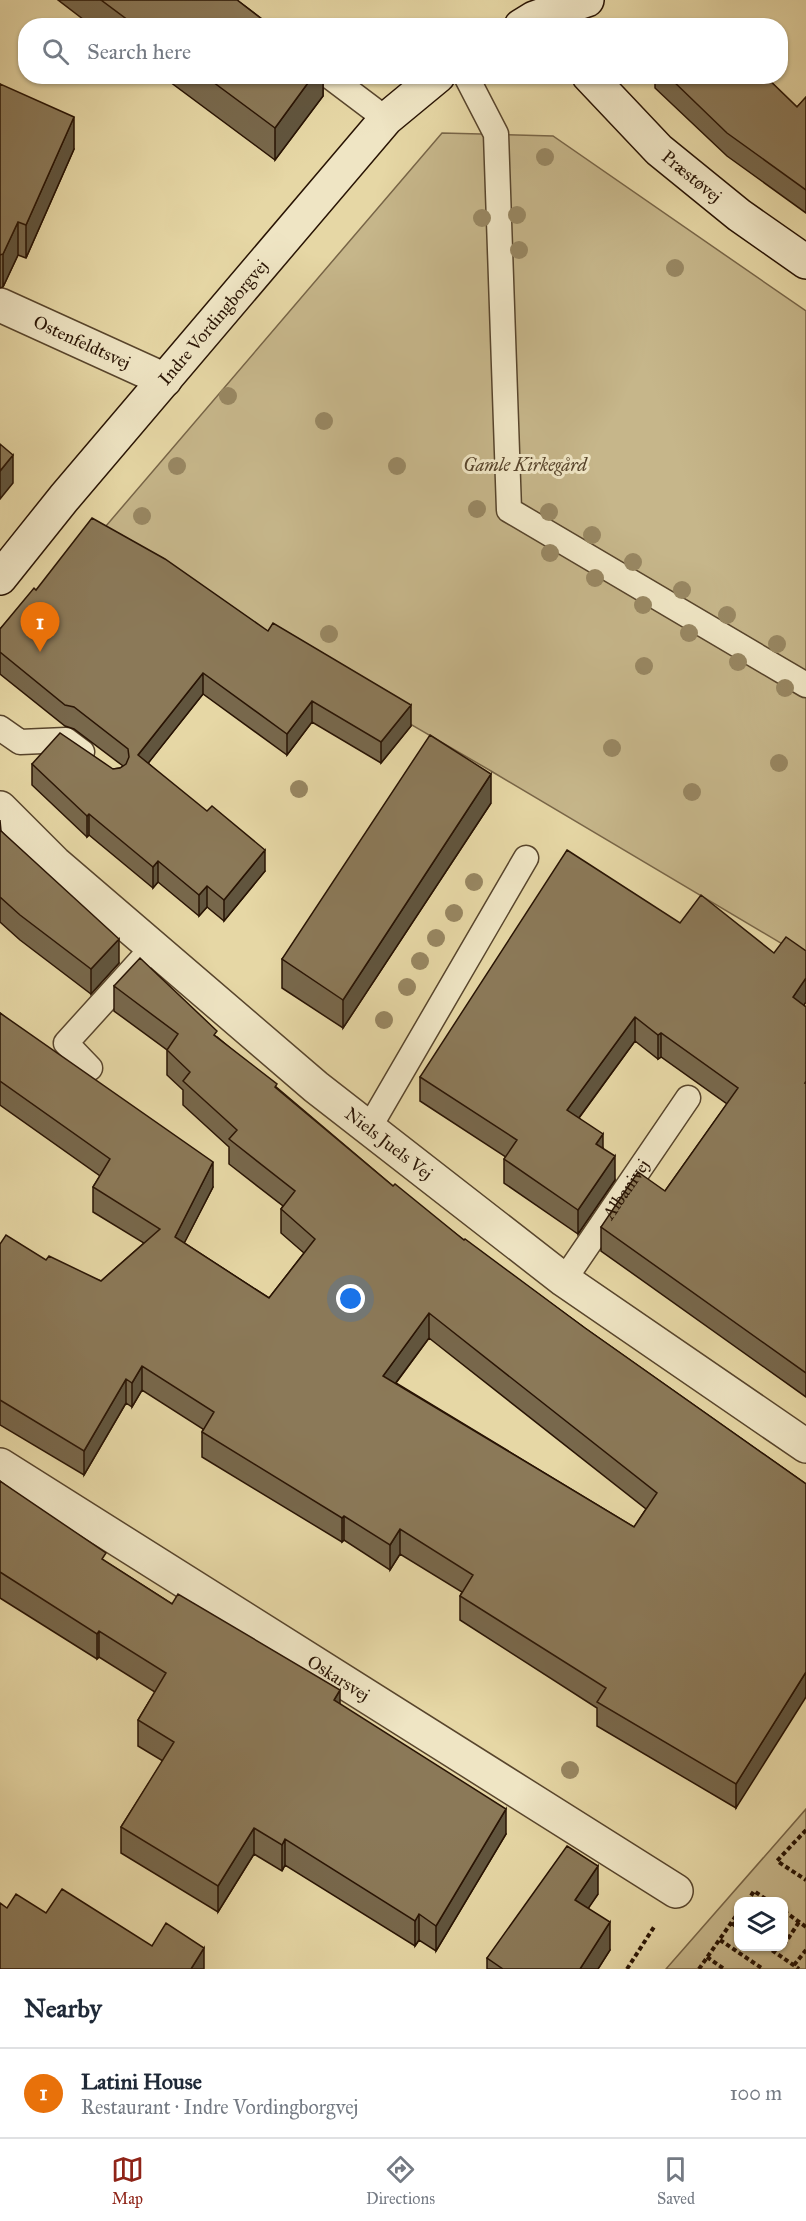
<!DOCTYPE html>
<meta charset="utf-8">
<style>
body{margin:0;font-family:"IM FELL Great Primer",serif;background:#f6f6f7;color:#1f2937}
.controls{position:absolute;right:18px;bottom:18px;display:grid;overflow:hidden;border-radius:12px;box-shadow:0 2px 4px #0004}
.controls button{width:54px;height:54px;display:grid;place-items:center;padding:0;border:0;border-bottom:2px solid #e0e1e3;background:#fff;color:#1f2937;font:30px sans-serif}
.you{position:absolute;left:351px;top:1299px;width:21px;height:21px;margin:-15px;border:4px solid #fff;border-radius:50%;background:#1a73e8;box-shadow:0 0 0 9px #1a73e833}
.badge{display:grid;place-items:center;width:39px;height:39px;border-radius:50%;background:#8f2418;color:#fff;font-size:20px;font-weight:700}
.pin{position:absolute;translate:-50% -50px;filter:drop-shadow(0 2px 3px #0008)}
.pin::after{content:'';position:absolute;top:32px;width:21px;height:18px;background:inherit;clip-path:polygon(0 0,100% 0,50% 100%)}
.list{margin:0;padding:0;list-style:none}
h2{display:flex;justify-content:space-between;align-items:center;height:78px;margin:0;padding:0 24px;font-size:26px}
h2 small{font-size:20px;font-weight:400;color:#747a83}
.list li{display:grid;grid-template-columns:39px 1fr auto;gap:18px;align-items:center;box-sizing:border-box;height:90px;padding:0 24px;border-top:2px solid #e0e1e3}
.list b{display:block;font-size:22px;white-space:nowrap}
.list p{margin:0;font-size:20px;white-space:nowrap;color:#747a83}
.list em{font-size:20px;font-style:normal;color:#747a83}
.icon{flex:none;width:33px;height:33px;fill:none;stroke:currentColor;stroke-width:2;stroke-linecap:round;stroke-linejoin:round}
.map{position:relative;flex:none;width:806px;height:1969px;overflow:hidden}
.search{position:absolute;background:#fff;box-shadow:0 2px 4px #0004;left:18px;right:18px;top:18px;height:66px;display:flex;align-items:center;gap:15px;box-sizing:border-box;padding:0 21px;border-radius:24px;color:#747a83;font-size:22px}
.sheet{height:168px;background:#fff}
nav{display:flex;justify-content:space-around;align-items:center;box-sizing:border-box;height:84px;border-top:2px solid #e0e1e3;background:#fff;font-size:16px;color:#747a83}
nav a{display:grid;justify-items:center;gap:3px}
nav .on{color:#8f2418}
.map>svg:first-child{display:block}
</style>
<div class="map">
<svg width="806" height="1969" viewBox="0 0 806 1969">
<rect width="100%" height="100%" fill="#e6d7a5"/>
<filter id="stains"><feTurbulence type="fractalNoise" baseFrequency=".00333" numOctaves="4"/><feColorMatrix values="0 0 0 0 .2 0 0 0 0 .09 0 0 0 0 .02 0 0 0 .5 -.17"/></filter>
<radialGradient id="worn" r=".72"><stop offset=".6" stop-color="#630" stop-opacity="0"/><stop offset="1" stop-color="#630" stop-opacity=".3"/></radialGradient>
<path fill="#c6b68a" stroke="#786547" stroke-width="1.5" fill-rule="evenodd" d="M442,133L553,136L806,311V958L491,771L94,540Z
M806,1809V1969H666ZM738,1902H784V1946H738Z"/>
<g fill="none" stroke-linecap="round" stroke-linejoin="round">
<defs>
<g id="lane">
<path d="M329,76L386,119"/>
<path d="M466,76L496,134L509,510L806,685"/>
<path d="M0,728L20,742L66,740L82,752"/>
<path d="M90,1068L66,1043L153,947"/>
<path d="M369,1128L526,858"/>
<path id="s1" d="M564,1280L688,1098"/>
</g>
<g id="street">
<path id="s2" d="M0,305L165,380"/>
<path id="s3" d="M0,808L55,863L316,1087L564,1280L806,1446"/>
<path id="s4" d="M0,1465L676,1891"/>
</g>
<g id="secondary">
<path d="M521,26L534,18L587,0"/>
<path id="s5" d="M589,76L659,150L739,215L806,262"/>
<path id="s6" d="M0,578L64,498L386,119L438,76"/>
</g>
</defs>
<use href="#lane" stroke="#58452c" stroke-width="27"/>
<use href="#street" stroke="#58452c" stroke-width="36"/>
<use href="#secondary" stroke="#291404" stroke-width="36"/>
<path stroke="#291404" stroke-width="4" stroke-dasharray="4.5 3" stroke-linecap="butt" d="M806,1830L777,1861L806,1880
M747,1902L754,1891L770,1902
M784,1911L806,1927
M732,1923L738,1928
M720,1940L763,1969
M784,1945L799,1922
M766,1946L799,1969
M707,1957L724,1969
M794,1965L806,1950
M627,1969L654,1927
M699,1969L738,1913"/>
<use href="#lane" stroke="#efe5c4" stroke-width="24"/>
<use href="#street" stroke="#efe5c4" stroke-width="33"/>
<use href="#secondary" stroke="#efe5c4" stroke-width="33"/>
</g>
<g fill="#988762">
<circle cx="545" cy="157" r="9"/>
<circle cx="517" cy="215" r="9"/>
<circle cx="482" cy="218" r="9"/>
<circle cx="519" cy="250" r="9"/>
<circle cx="675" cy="268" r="9"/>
<circle cx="228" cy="396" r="9"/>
<circle cx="324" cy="421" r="9"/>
<circle cx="177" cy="466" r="9"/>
<circle cx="397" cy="466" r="9"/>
<circle cx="477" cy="509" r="9"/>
<circle cx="549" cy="512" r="9"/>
<circle cx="142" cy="516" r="9"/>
<circle cx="592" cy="535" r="9"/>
<circle cx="550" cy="553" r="9"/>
<circle cx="633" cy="562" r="9"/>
<circle cx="595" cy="578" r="9"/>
<circle cx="682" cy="590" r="9"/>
<circle cx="643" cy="605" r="9"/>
<circle cx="727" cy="615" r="9"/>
<circle cx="689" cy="633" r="9"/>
<circle cx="329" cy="634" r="9"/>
<circle cx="777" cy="644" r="9"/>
<circle cx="738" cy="662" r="9"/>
<circle cx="644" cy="666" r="9"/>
<circle cx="785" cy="688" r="9"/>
<circle cx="612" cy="748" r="9"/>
<circle cx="779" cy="763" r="9"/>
<circle cx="299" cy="789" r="9"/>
<circle cx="692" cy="792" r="9"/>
<circle cx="474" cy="882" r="9"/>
<circle cx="454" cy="913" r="9"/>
<circle cx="436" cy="938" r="9"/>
<circle cx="420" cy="961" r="9"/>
<circle cx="407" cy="987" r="9"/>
<circle cx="384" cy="1020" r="9"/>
<circle cx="570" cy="1770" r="9"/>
</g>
<path fill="#78684c" stroke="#291404" stroke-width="1.5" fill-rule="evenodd" d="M58,0H237L271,26H92Z
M162,76H323V96L275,160Z
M655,76H765L797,107L806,97V213L727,156L655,88Z
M0,84L74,149L26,258L18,255L3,287L0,288Z
M36,590L268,631L411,726L381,763L312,722L287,755L203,694L148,763L265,871L224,921L207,907L199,916L158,882L153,888L89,835L87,837L32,785V764L113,769L120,768L123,766L74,729L65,726L0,674V629Z
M491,803L343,1028L282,988V959Z
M0,820L1,831L119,963L91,994L20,940L0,922Z
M680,923L806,1002L804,1005L806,1007V1397L601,1251V1227L665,1191L727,1104L661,1057L658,1059L635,1041L579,1118L603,1148L615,1180L578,1234L504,1183V1159L506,1157L420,1101V1077Z
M114,986L217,1037L393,1186L464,1240L585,1328L806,1484L736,1808L597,1726V1708L460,1620V1596L462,1592L400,1554L390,1570L344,1540L342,1542L202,1457V1432L203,1429L142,1390L132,1407L126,1403L84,1475L0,1425V1244L101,1281L144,1243L93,1212V1187L100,1176L0,1105V1013L213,1187L184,1243L269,1298L304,1253L281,1233V1209L283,1206L229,1164V1147L183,1105V1090L167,1075V1050L114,1011ZM429,1338L646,1509L634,1527L396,1383Z
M0,1481L106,1562L172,1604L340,1704L506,1834L436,1951L419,1940L415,1946L285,1865L282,1871L254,1854L218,1912L121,1853V1827L163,1761L138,1746V1720L155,1692L99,1657L97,1659L0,1598Z
M598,1894L588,1908L610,1950L598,1969H487V1958Z"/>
<path fill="#61553e" stroke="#291404" stroke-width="1.5" d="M313,76H323V96L275,160V128Z
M74,117V149L26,258V225Z
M18,222V255L3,287V254Z
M13,455V483L0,499V471Z
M203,673V694L138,776V755Z
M312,701V722L287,755V734Z
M411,705V726L381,763V742Z
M491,774V803L343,1028V1000Z
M89,814V835L87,837V816Z
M265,850V871L224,921V900Z
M158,861V882L153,888V867Z
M207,886V907L199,916V895Z
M119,939V963L91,994V969Z
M806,978V1002L793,1021V997Z
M635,1017V1041L567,1134V1110Z
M661,1033V1057L658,1059V1035Z
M603,1134V1158L596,1144Z
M615,1156V1180L578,1234V1210Z
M213,1162V1187L175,1261V1237Z
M429,1313V1338L383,1400V1376Z
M142,1366V1390L132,1407V1383Z
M126,1379V1403L84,1475V1451Z
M344,1516V1540L342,1542V1518Z
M400,1529V1554L390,1570V1545Z
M99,1631V1657L97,1659V1634Z
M806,1672V1697L736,1808V1784Z
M340,1690V1716L334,1700Z
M506,1809V1834L436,1951V1926Z
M254,1828V1854L218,1912V1886Z
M285,1839V1865L282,1871V1845Z
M598,1866V1894L575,1928V1900Z
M419,1914V1940L415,1946V1921Z
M610,1922V1950L598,1969H580Z
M204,1948V1969H191Z"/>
<path fill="#8b7958" stroke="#291404" stroke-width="1.5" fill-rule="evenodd" d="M101,0H237L271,26H136Z
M205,76H313L275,128Z
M668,76H765L797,107L806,97V190L727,133Z
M0,84L74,117L26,225L18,222L3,254L0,255Z
M0,444L13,455L0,471Z
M92,518L165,559L268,631L273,623L411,705L381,742L312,701L287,734L203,673L138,755L207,811L212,806L265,850L224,900L207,886L199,895L158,861L153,867L89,814L87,816L32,764L60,733L113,769L120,768L126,764L129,757L128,749L74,707L65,705L0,652V629L34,588L36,590Z
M430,735L491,774L343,1000L282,959Z
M0,830L119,939L91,969L20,915L0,897Z
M567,850L680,923L701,895L774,953L786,937L806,951V978L793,997L806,1007V1081L805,1083H806V1373L601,1227L638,1172L665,1191L738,1088L661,1033L658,1035L635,1017L567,1110L603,1134L596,1144L615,1156L578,1210L504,1159L517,1140L420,1077Z
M140,958L217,1031L214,1035L277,1084L275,1087L393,1186L395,1184L464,1240L465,1239L585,1328L806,1484V1672L736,1784L597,1702L606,1688L460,1596L473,1575L400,1529L390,1545L344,1516L342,1518L202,1432L214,1412L142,1366L132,1383L126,1379L84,1451L0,1400V1244L6,1235L46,1260L49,1256L101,1281L160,1229L93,1187L110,1159L0,1081V1013L213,1162L175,1237L269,1298L315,1239L281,1209L295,1191L229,1139L237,1130L183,1081L190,1072L167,1050L178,1034L114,986ZM429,1313L657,1493L634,1527L383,1376Z
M0,1481L106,1553L102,1559L172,1604L178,1594L340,1690L334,1700L506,1809L436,1926L419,1914L415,1921L285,1839L282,1845L254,1828L218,1886L121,1827L174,1742L138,1720L166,1673L99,1631L97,1634L0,1572Z
M567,1846L598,1866L575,1900L610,1922L580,1969H503L487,1958Z
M62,1889L152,1946L166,1923L204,1948L191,1969H0V1903L7,1908L16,1894L46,1913Z"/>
<g text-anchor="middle" stroke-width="6" stroke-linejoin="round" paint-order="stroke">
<g font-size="18" fill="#291404" stroke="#efe5c4">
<text dy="6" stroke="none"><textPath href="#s5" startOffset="144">Præstøvej</textPath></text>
<text dy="6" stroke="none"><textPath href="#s6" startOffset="333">Indre Vordingborgvej</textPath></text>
<text dy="6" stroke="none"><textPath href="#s2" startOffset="90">Ostenfeldtsvej</textPath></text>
<text dy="6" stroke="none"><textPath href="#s3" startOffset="514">Niels Juels Vej</textPath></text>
<text dy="6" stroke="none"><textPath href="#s1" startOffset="110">Albanivej</textPath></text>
<text dy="6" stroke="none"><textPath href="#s4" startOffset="400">Oskarsvej</textPath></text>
</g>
<g font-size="18" font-style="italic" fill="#58452c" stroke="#efe5c4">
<text x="525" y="471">Gamle Kirkegård</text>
</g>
</g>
<rect width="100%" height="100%" filter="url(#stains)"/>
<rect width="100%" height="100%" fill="url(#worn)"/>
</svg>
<div class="controls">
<button><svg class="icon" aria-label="layers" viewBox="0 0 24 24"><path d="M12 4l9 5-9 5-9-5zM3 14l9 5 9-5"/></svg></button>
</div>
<div class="you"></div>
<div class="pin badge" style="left:40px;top:652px;background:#e8710a">1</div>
<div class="search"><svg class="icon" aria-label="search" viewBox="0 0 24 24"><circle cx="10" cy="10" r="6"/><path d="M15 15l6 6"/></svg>Search here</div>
</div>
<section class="sheet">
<h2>Nearby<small></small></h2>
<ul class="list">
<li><span class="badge" style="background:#e8710a">1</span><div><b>Latini House</b><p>Restaurant · Indre Vordingborgvej</p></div><em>100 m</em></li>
</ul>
</section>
<nav>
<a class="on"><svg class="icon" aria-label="map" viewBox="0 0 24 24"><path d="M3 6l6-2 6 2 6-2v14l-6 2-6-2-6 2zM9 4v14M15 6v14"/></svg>Map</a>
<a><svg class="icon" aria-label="directions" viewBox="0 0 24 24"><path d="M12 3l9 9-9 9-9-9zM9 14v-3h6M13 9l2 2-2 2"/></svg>Directions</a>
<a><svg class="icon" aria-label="saved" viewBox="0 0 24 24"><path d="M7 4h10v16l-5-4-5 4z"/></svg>Saved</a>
</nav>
